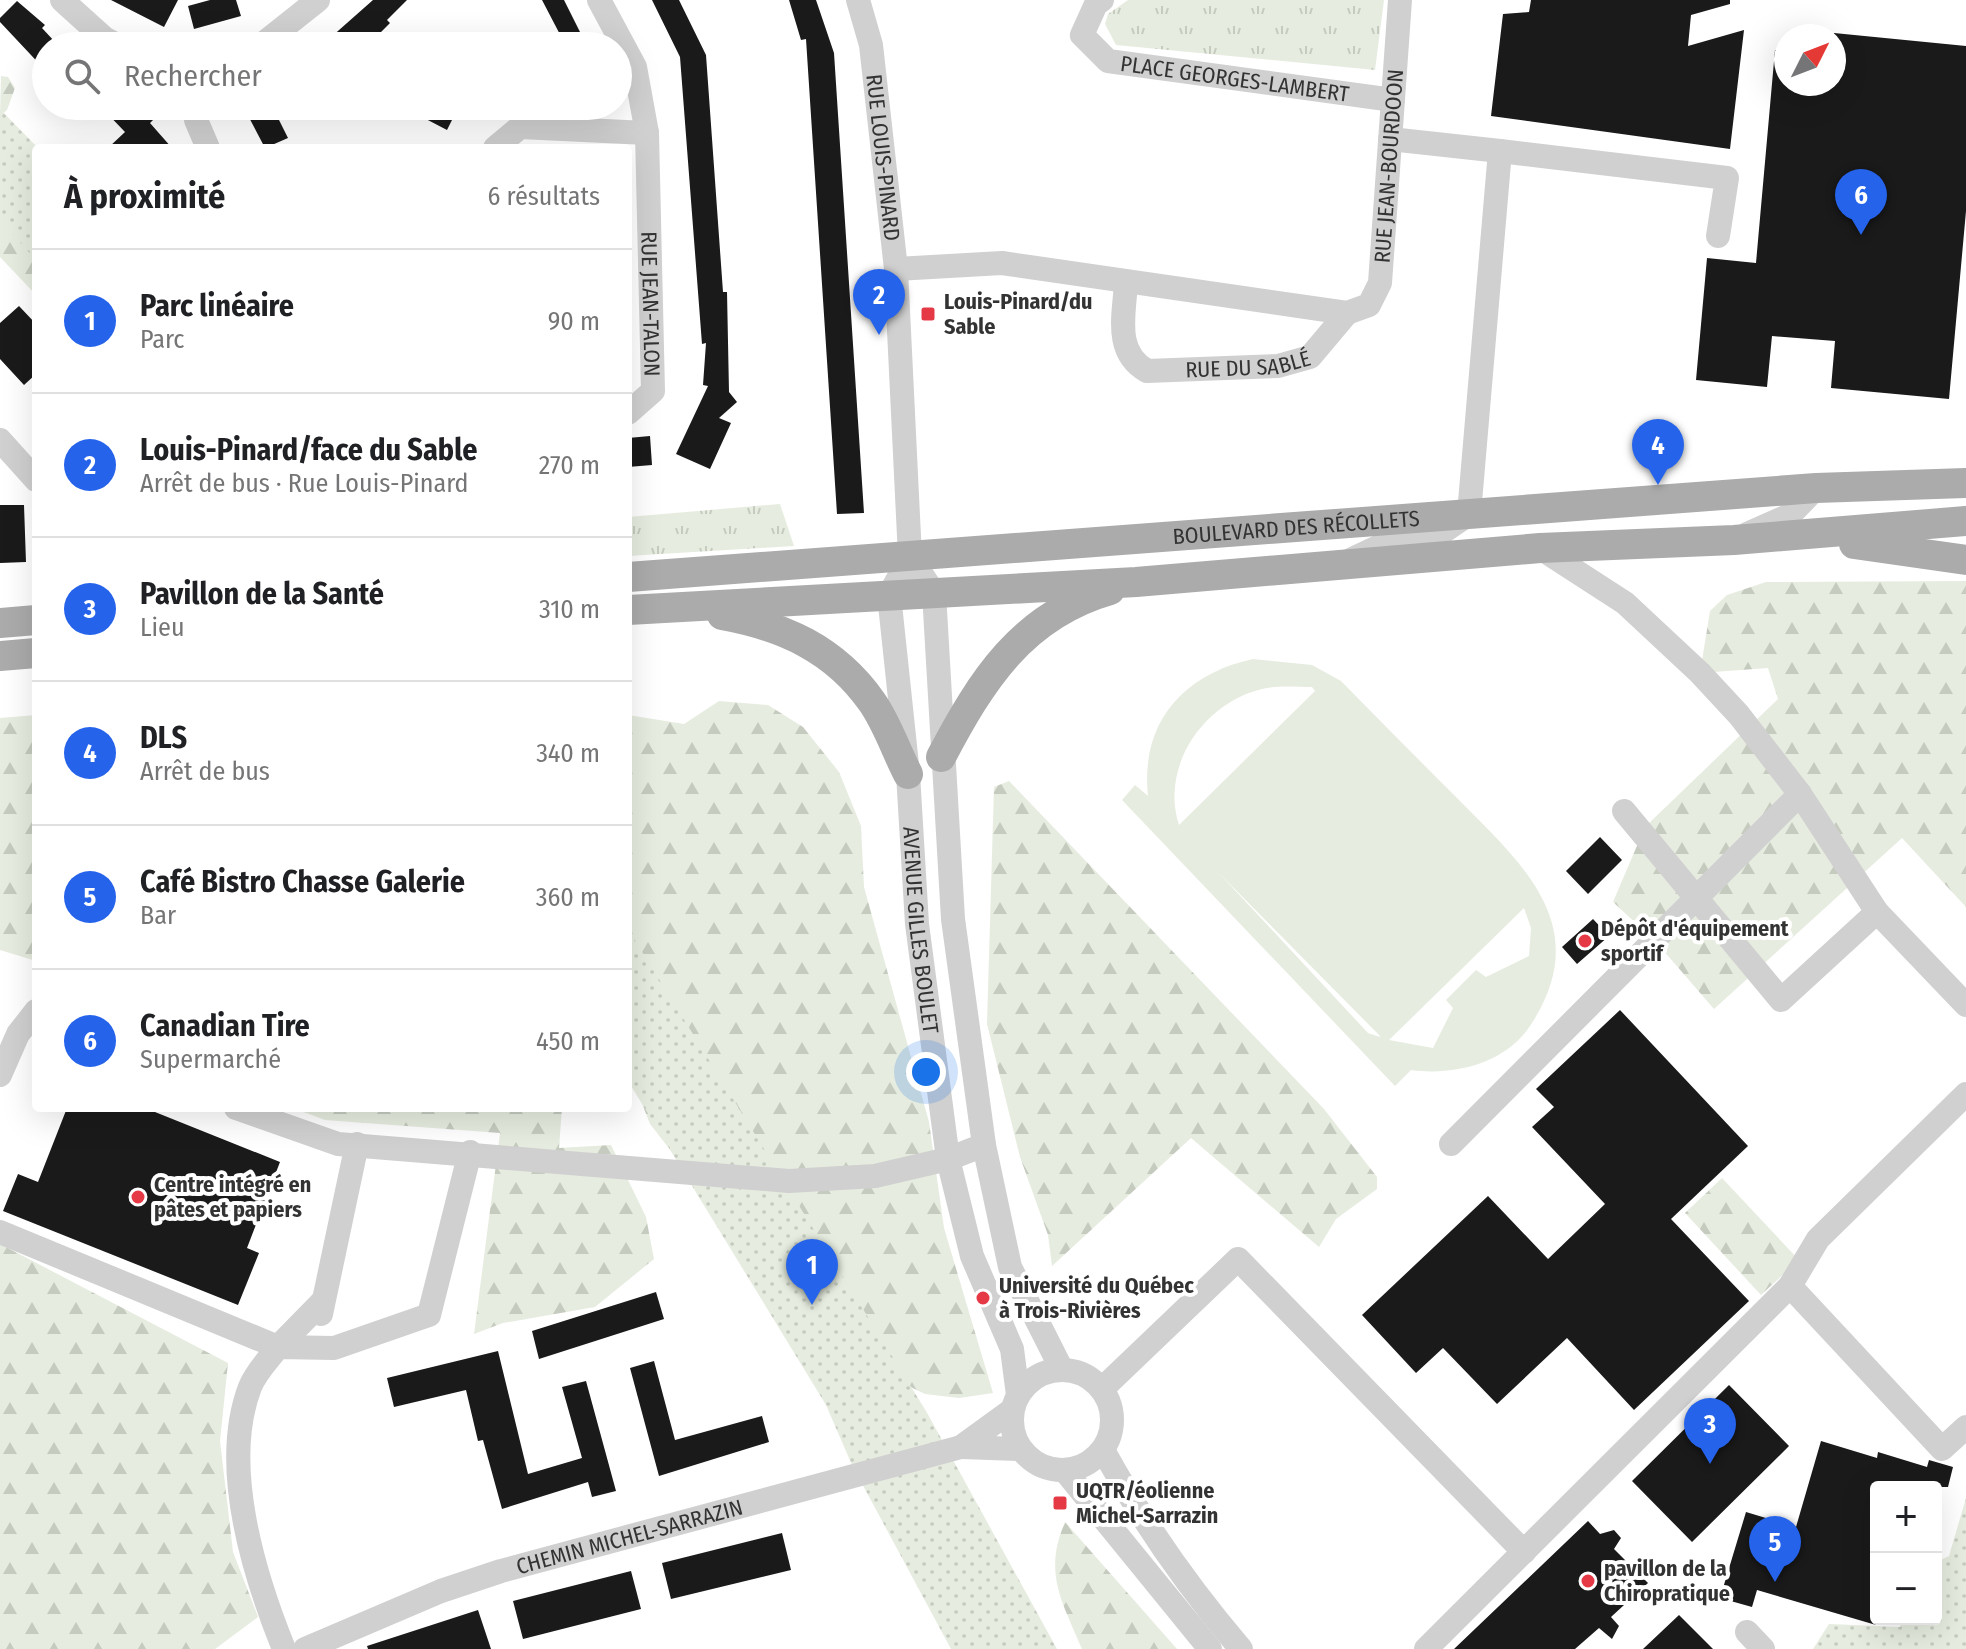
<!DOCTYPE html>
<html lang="fr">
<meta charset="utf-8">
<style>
body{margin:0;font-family:"Fira Sans Condensed",sans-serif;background:#f2f2f2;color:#202124}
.controls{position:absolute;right:24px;bottom:24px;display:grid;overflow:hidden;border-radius:8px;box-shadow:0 8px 32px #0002}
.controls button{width:72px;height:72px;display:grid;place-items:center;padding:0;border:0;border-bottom:2px solid #e0e0e0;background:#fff;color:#202124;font:40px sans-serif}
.compass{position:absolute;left:1774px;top:24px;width:72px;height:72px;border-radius:50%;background:#fff;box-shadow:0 8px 32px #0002;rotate:48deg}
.you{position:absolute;left:926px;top:1072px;width:28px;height:28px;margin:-20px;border:6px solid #fff;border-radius:50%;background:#1a73e8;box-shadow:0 0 0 12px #1a73e833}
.badge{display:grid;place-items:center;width:52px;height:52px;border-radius:50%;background:#2563eb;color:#fff;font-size:26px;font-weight:700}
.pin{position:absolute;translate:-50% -66px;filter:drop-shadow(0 2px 4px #0008)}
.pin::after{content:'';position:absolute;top:42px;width:28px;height:24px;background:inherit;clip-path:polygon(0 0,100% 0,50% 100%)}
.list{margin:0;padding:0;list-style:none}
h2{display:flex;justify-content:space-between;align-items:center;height:104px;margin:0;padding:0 32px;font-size:34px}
h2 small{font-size:26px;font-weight:400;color:#757577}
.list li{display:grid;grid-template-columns:52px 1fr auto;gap:24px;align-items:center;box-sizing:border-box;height:144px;padding:0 32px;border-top:2px solid #e0e0e0}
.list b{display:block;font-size:30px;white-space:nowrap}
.list p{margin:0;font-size:26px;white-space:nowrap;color:#757577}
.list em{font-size:26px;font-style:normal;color:#757577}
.icon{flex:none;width:44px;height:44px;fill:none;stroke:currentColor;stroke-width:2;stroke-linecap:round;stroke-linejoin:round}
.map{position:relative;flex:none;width:1966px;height:1649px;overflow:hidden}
.search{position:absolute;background:#fff;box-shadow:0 8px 32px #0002;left:32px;top:32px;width:600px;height:88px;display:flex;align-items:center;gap:20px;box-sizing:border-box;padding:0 28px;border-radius:44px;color:#757577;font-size:30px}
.panel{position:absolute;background:#fff;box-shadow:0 8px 32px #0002;left:32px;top:144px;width:600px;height:968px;border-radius:8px}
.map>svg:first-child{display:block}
</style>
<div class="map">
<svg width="1966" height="1649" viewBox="0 0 1966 1649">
<defs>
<pattern id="grass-tufts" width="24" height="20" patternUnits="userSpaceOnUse" patternTransform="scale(2)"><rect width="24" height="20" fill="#e6ecdf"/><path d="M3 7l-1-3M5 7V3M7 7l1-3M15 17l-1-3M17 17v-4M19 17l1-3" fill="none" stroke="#c6cbc0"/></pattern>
<pattern id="forest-firs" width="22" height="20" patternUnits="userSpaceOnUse" patternTransform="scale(2)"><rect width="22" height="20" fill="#e6ecdf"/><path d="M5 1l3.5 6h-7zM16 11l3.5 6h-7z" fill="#c6cbc0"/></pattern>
<pattern id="park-dots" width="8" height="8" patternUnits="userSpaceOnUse" patternTransform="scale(2)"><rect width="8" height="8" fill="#e6ecdf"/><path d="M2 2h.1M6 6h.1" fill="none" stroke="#c6cbc0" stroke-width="1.8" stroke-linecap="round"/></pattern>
</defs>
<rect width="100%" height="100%" fill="#fff"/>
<path fill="url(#grass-tufts)" d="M1128,0H1384L1375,70L1116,45L1105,24L1108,14Z
M780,504L794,546L628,556V517Z"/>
<path fill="url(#forest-firs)" d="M1,76L8,77L15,88L7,110L0,116Z
M0,186L36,220V295L0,257Z
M1966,581V907L1902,838L1714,1009L1656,942L1613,902L1645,827L1778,699L1768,668L1700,673L1710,611L1727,595L1766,582Z
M719,701L768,705L803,727L839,772L861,826L864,887L929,1122L944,1228L993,1393L959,1398L925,1394L877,1371L704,1193L650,1124L634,1083L628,949V715L684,724Z
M36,715V961L0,950V718Z
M1009,781L1324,1109L1377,1177V1189L1336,1219L1319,1247L1191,1138L1052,1266L1048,1235L1020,1157L987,1024L994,787Z
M293,1108H562L559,1148L611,1145L646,1217L654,1259L595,1307L503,1323L474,1334L500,1133L325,1120Z
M1722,1178L1799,1260L1761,1295L1685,1213Z
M0,1244L228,1363L220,1441L233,1552L258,1617L215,1649H0Z
M1065,1522L1177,1649H1082C1062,1601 1043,1573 1065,1522Z"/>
<path fill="url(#park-dots)" d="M0,109L38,148L36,260L0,220Z
M628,929L926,1411L1057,1649H951L852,1465L826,1405L628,1081Z
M1966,1498V1649H1813L1829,1624L1900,1627L1904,1619H1936V1562L1949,1556Z"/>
<path fill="#e6ecdf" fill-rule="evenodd" d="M1253,659L1312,665L1341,681C1378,719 1415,756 1453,794C1520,862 1597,925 1530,1026C1505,1064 1453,1076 1411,1070L1395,1086L1122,800L1135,785L1148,796C1140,722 1184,674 1253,659ZM1312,687L1315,691L1179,825C1160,767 1203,703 1262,689C1277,685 1297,687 1312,687ZM1218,872L1380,1036V1037L1368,1033ZM1524,908L1531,928L1529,956L1486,977L1476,970L1446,1000L1453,1008L1433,1048L1389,1040Z"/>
<path fill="#1a1a1a" d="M111,0H178L164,27Z
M210,0H236L241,16L194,29L188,6Z
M373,0H407L387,20L390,23L380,33L384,36L374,46L368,40L361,46H321Z
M542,0H564L587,46H566Z
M652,0H679L706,55L723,292H727L729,392L737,402L719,418L731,423L710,469L676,454L708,386L703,385L706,343L702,344L680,57Z
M789,0H816L834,53L864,513L837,514L806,39L801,40Z
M1531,0H1730V4L1691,15L1688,46L1744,30L1730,149L1491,116L1503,14L1529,12Z
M17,1L45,25L42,28L55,42L46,46V71L0,22V18Z
M1834,33L1966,46V211L1949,399L1831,388L1835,341L1772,336L1767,387L1696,380L1707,258L1756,263L1775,50L1786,51V84H1834Z
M100,106H143L155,118L150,123L172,148H108L125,132Z
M243,106H272L288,138L265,148Z
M430,106H459L447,130L424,118Z
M19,306L36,324V374L24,385L0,359V323Z
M650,436L652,465L628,467V438Z
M0,505H24L26,562L0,563Z
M1600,837L1622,860L1588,894L1566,871Z
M1593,919L1609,936L1577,964L1562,947Z
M1620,1010L1748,1146L1671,1219L1749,1301L1634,1410L1567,1338L1497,1404L1443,1348L1416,1373L1362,1315L1488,1196L1548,1259L1605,1204L1532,1127L1554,1107L1536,1089Z
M67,1108H145L280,1162L247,1248L259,1253L238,1305L3,1211L18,1174L38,1182Z
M656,1292L664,1319L539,1359L532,1331Z
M498,1351L528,1474L582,1458L562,1387L586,1381L616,1491L592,1497L588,1482L502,1509L483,1440L478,1441L466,1390L394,1407L387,1378Z
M654,1361L675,1440L762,1416L769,1442L659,1476L630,1368Z
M1729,1385L1789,1446L1692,1542L1632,1481Z
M1821,1441L1877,1458L1878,1452L1927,1467L1929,1460L1953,1467L1948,1487H1876V1625L1757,1590L1752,1607L1720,1598L1746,1512L1796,1527Z
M1588,1521L1600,1534L1614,1530L1621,1538L1614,1549L1648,1583L1611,1617L1619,1626L1612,1639L1599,1628L1575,1649H1454Z
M782,1533L791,1570L671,1599L662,1563Z
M631,1571L641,1609L523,1639L513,1601Z
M478,1610L491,1649H368L367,1646Z
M1679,1615L1713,1649H1643Z"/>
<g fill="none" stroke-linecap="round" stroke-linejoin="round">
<g stroke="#d0d0d0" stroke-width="24">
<path d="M62,0L104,38L119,46"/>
<path id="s1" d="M599,0L635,67L647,133L653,391L628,413"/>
<path id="s2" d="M858,0L871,45L896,269L910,557L934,593L953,919L984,1145L1010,1267L1062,1370"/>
<path id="s3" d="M1102,0L1096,4L1082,35L1108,61L1393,100"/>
<path d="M260,46L318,0"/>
<path d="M196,106V120L208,148"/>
<path d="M495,148L520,127L647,133"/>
<path d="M1500,151L1727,178L1718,236"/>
<path id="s4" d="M896,269L1002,263L1347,313L1369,305L1380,283L1400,0"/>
<path id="s5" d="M1126,283C1124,316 1114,352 1147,371L1278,366L1310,357L1347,313"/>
<path d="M0,440L36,480"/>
<path d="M1747,534L1790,515L1816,488"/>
<path d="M1540,548L1625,603L1700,673L1739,715L1800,794L1877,912L1966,1005"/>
<path id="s6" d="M910,557L889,595L908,774L917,924L948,1159L972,1256L1012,1349L1018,1395"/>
<path d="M1352,559L1384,544L1444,531L1469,514L1500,151L1390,139"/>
<path d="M1624,811L1781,1000L1877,912"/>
<path d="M0,1075L18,1034L36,1011"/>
<path d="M236,1108L338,1144L789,1181L875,1176L948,1159L984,1145"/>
<path d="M1451,1144L1800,794"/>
<path d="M0,1232L278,1347L323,1301"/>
<path d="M1790,1286L1818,1239L1966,1094"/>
<path d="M321,1314L357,1144"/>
<circle cx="1062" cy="1420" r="50"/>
<path d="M1102,1389L1238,1259L1524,1552"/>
<path d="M1012,1410L961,1447L1020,1449"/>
<path d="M1103,1450C1142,1521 1188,1587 1241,1649"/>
<path d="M1065,1471L1210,1649"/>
<path d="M1747,1632L1763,1649"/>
<path d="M284,1649C254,1575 220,1465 250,1387C256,1372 269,1359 278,1347L334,1348L429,1315L470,1152"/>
<path id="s7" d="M305,1649L441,1591L501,1571L961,1447"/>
<path d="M1426,1649L1790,1286L1942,1449L1966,1427"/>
</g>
<g stroke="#ababab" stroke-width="30">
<path d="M1854,544L1966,560"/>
<path id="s8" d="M628,577L1816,488L1966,483"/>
<path d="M628,610L1136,582L1540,548L1734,540L1966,521"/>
<path d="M722,615C783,626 835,649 872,702C887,723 896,751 908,774"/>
<path d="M0,623L36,620"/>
<path d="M0,656L36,653"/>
<path d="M941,757C981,681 1022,615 1110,590"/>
</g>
</g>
<g fill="#e63946" stroke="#fff" stroke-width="3">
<rect x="920" y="306" width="16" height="16" rx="4"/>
<circle cx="1585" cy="941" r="8"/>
<circle cx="138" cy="1197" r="8"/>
<circle cx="983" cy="1298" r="8"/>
<rect x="1052" y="1495" width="16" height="16" rx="4"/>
<circle cx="1588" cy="1581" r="8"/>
</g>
<g text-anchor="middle" stroke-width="8" stroke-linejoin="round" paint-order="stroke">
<g font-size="22" fill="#333" stroke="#fff">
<text dy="8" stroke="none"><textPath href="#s3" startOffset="206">PLACE GEORGES-LAMBERT</textPath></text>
<text dy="8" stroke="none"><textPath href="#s2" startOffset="160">RUE LOUIS-PINARD</textPath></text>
<text dy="8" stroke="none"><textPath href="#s4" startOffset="620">RUE JEAN-BOURDOON</textPath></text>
<text dy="8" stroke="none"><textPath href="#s1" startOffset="314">RUE JEAN-TALON</textPath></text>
<text dy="8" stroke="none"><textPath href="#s5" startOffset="198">RUE DU SABLÉ</textPath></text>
<text dy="8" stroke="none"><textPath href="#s8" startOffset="670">BOULEVARD DES RÉCOLLETS</textPath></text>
<text dy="8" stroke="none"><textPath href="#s6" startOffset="380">AVENUE GILLES BOULET</textPath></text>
<text dy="8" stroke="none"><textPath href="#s7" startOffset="344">CHEMIN MICHEL-SARRAZIN</textPath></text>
</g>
<g font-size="22" font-weight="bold" fill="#333" stroke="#fff" text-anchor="start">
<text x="944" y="309">Louis-Pinard/du<tspan x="944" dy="25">Sable</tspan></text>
<text x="1601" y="936">Dépôt d'équipement<tspan x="1601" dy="25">sportif</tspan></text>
<text x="154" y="1192">Centre intégré en<tspan x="154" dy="25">pâtes et papiers</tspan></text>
<text x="999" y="1293">Université du Québec<tspan x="999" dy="25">à Trois-Rivières</tspan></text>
<text x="1076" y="1498">UQTR/éolienne<tspan x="1076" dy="25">Michel-Sarrazin</tspan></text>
<text x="1604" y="1576">pavillon de la<tspan x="1604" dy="25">Chiropratique</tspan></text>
</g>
</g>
</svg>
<div class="controls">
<button>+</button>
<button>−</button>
</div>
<svg class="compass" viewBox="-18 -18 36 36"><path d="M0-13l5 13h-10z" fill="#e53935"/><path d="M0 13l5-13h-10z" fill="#757577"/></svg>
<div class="you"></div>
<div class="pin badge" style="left:812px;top:1305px">1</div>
<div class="pin badge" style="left:879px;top:335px">2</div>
<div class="pin badge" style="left:1710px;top:1464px">3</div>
<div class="pin badge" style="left:1658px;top:485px">4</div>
<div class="pin badge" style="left:1775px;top:1582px">5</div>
<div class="pin badge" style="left:1861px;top:235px">6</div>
<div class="search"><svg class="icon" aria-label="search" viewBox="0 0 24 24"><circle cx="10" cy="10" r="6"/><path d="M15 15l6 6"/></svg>Rechercher</div>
<section class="panel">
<h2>À proximité<small>6 résultats</small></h2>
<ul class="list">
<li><span class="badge">1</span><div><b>Parc linéaire</b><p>Parc</p></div><em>90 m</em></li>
<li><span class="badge">2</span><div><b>Louis-Pinard/face du Sable</b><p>Arrêt de bus · Rue Louis-Pinard</p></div><em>270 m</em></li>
<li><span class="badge">3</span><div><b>Pavillon de la Santé</b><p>Lieu</p></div><em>310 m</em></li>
<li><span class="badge">4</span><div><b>DLS</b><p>Arrêt de bus</p></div><em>340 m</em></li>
<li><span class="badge">5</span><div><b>Café Bistro Chasse Galerie</b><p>Bar</p></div><em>360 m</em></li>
<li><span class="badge">6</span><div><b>Canadian Tire</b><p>Supermarché</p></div><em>450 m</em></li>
</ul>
</section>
</div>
